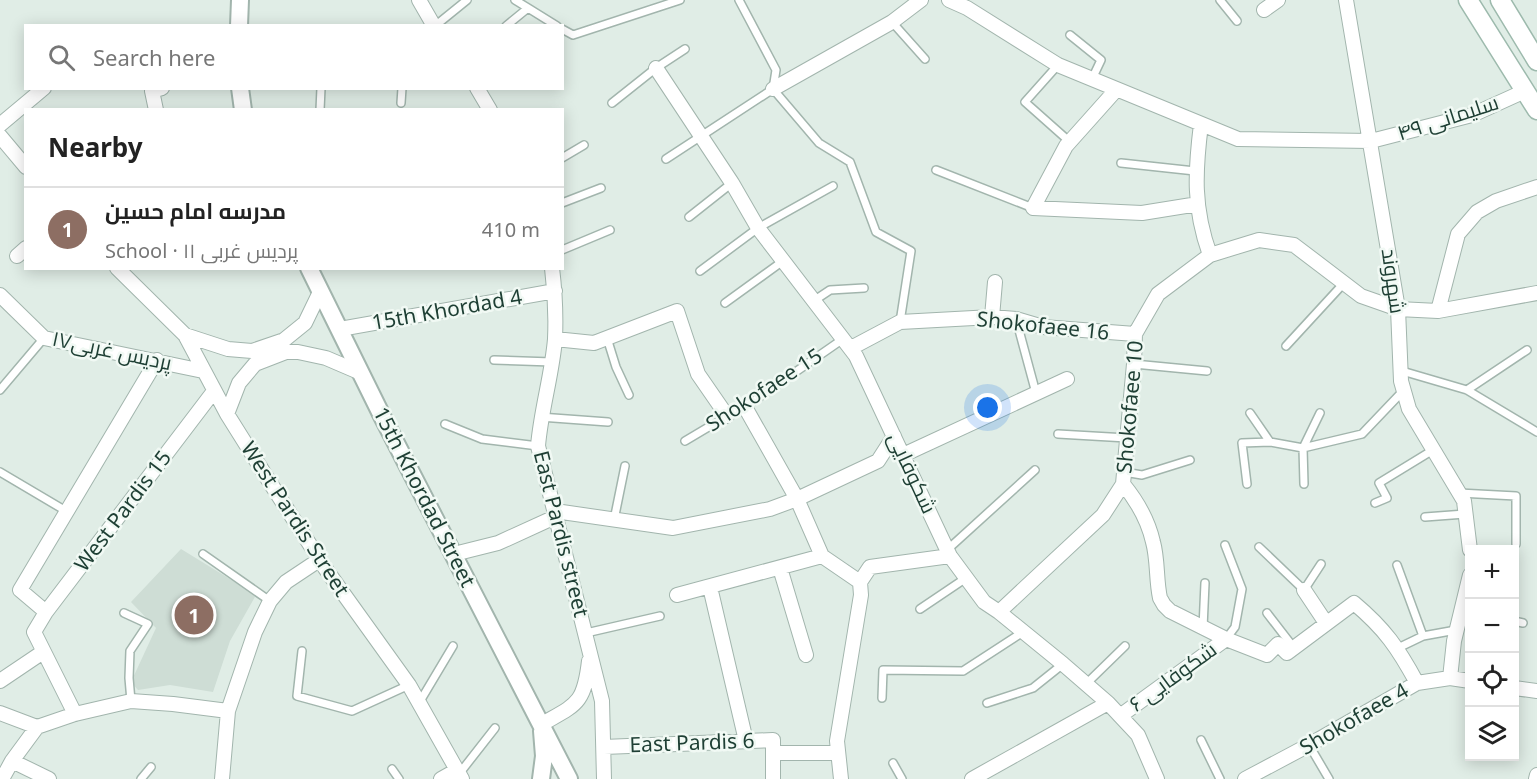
<!DOCTYPE html>
<meta charset="utf-8">
<style>
body{margin:0;font-family:"Noto Sans",Cairo,sans-serif;background:#f6f6f6;color:#222}
.controls{position:absolute;right:18px;bottom:18px;display:grid;overflow:hidden;border-radius:0px;box-shadow:0 3px 15px #0003}
.controls button{width:54px;height:54px;display:grid;place-items:center;padding:0;border:0;border-bottom:2px solid #e0e0e0;background:#fff;color:#222;font:30px sans-serif}
.you{position:absolute;left:988px;top:408px;width:21px;height:21px;margin:-15px;border:4px solid #fff;border-radius:50%;background:#1a73e8;box-shadow:0 0 0 9px #1a73e833}
.badge{display:grid;place-items:center;width:39px;height:39px;border-radius:50%;background:#2563eb;color:#fff;font-size:20px;font-weight:700}
.pin{position:absolute;translate:-50% -50%;border:3px solid #fff;box-shadow:0 2px 6px #0006}
.list{margin:0;padding:0;list-style:none}
h2{display:flex;justify-content:space-between;align-items:center;height:78px;margin:0;padding:0 24px;font-size:26px}
h2 small{font-size:20px;font-weight:400;color:#767676}
.list li{display:grid;grid-template-columns:39px 1fr auto;gap:18px;align-items:center;box-sizing:border-box;height:84px;padding:0 24px;border-top:2px solid #e0e0e0}
.list b{display:block;font-size:22px;white-space:nowrap}
.list p{margin:0;font-size:20px;white-space:nowrap;color:#767676}
.list em{font-size:20px;font-style:normal;color:#767676}
.icon{flex:none;width:33px;height:33px;fill:none;stroke:currentColor;stroke-width:2;stroke-linecap:round;stroke-linejoin:round}
.map{position:relative;flex:none;width:1537px;height:779px;overflow:hidden}
.search{position:absolute;background:#fff;box-shadow:0 3px 15px #0003;left:24px;top:24px;width:540px;height:66px;display:flex;align-items:center;gap:15px;box-sizing:border-box;padding:0 21px;border-radius:0px;color:#767676;font-size:22px}
.panel{position:absolute;background:#fff;box-shadow:0 3px 15px #0003;left:24px;top:108px;width:540px;height:162px;border-radius:0px}
.map>svg:first-child{display:block}
</style>
<div class="map">
<svg width="1537" height="779" viewBox="0 0 1537 779">
<rect width="100%" height="100%" fill="#e0ede6"/>
<path fill="#ceddd5" d="M181,549L256,595L230,641L213,692L170,685L138,690L131,682L156,628L131,602Z"/>
<g fill="none" stroke-linecap="round" stroke-linejoin="round">
<defs>
<path id="service" d="M515,0L528,8
M1220,0L1237,21
M892,22L925,59
M435,26L467,0
M506,26L528,8L557,26
M562,29L573,35L680,0
M1070,35L1101,60L1092,79
M1058,65L1025,102L1070,142
M773,89L819,143L850,162L876,232L911,251L900,322
M401,103L402,88
M612,103L656,68L685,49
M320,110L321,88
M562,158L584,145
M666,159L773,89L776,70L739,0
M1121,163L1195,171
M936,170L1033,208
M562,203L601,188
M689,217L732,183
M562,250L610,230
M700,271L758,228L833,186
M815,300L830,290L864,288
M725,303L783,261
M1016,319L1036,393
M607,338L616,367L629,395
M1286,346L1344,283
M494,360L552,362
M1134,364L1207,371
M1402,371L1467,390L1537,432
M0,390L44,338
M1467,390L1527,350
M1250,413L1270,442
M540,417L608,422
M445,424L482,439L538,446
M1058,434L1127,438
M685,441L727,416L745,407L843,339
M0,472L66,511
M1124,472L1142,475L1190,460
M1247,484L1242,443L1270,442L1303,448L1362,434L1404,390
M1304,484L1303,448L1320,413
M1459,493L1516,496V544
M1375,503L1387,498L1379,483L1433,450
M1425,517L1465,514
M614,520L625,466
M1225,545L1242,589L1235,627L1226,639
M1259,547L1304,590L1321,564
M947,550L1035,470
M203,554L270,601
M1397,565L1423,636
M920,609L966,578
M124,613L148,624L130,651L129,678L131,701
M1267,613L1294,648
M1514,621L1523,623
M1203,628L1205,583
M586,633L660,616
M1398,648L1423,636L1456,630
M302,651L297,696L352,711L409,685
M1086,684L1125,646
M882,698L883,670L963,671L1023,632
M419,703L453,646
M987,703L1033,688L1063,664
M1201,740L1220,779
M1309,745L1329,779
M893,763L902,779
M392,769L399,779
M459,774L495,728
M141,779L151,767"/>
<path id="minor" d="M419,0L434,26
M949,0L967,8L1058,65L1238,139L1371,141L1472,115L1525,91
M1346,0L1398,309L1401,381L1409,409L1464,501L1470,550
M1264,10L1278,0
M656,68L732,183L758,228L856,356L950,556L984,602L999,612L1063,664L1108,703L1138,735L1157,779
M477,88L490,110
M773,89L892,22L921,0
M1116,90L1066,146L1033,208L1142,213L1198,204
M156,110L152,91L162,88
M1201,124C1195,172 1193,208 1210,255
M0,125L44,88
M0,136L26,167
M17,256L26,248
M117,268L185,335L227,414L269,481L325,568L409,685L462,779
M552,268C555,292 556,316 555,339C552,375 541,410 538,446L602,701L604,779
M0,295L44,338L203,371
M1438,311L1458,234L1477,212L1496,201L1537,187
M992,317L995,282
M340,329L555,291
M185,335L228,349L252,351L284,340L305,323L320,292
M555,339L594,343L677,311L698,374L727,416
M851,348L900,322L992,317L1016,319L1043,327L1135,334
M745,407L797,499L822,556L860,582L861,595L837,741L841,779
M227,414L239,383L255,364L286,352H298L326,358L361,373
M903,455L1067,379
M1123,484C1137,501 1148,520 1153,542C1158,560 1156,580 1160,598L1164,605L1170,611L1226,639L1267,655L1278,644L1287,653L1354,603C1385,629 1398,648 1417,683
M555,511L673,528L770,509L797,499L878,461L894,436
M454,554L498,543L555,517
M780,568L806,655
M860,582L870,567L950,556
M710,587L746,741
M1304,590L1326,623
M677,595L822,556
M46,612L20,590L157,360
M999,612L1103,515L1123,484L1134,364L1135,334L1158,294L1210,255L1259,240L1294,245L1361,296L1398,309L1438,311L1537,293
M1450,678L1454,641L1470,575
M0,681L43,652
M1514,688L1537,691
M0,713L37,727
M75,714L34,632L46,612L214,391
M1120,716L1226,639
M542,724C577,704 584,704 589,661
M604,747L773,740V753H838
M773,753V779
M12,761L49,779
M2,779L12,761L37,727L75,714L131,701L173,704L228,711
M222,779L228,711L255,632L270,601L286,582L319,560
M441,779L457,770
M972,779L1108,703
M1245,779L1309,745L1417,683L1450,678L1470,681
M1536,779L1537,775"/>
<path id="tertiary" d="M239,26L240,0
M240,88L243,110
M309,268L382,416L569,779
M541,779L544,756L542,731"/>
<path id="secondary" d="M1468,0L1537,110
M1500,0L1537,61"/>
</defs>
<use href="#service" stroke="#a2b5ad" stroke-width="10"/>
<use href="#minor" stroke="#a2b5ad" stroke-width="16"/>
<use href="#tertiary" stroke="#a2b5ad" stroke-width="20"/>
<use href="#secondary" stroke="#9dbaad" stroke-width="21"/>
<use href="#service" stroke="#fff" stroke-width="7"/>
<use href="#minor" stroke="#fff" stroke-width="14"/>
<use href="#tertiary" stroke="#fff" stroke-width="16"/>
<use href="#secondary" stroke="#fff" stroke-width="18"/>
</g>
<g text-anchor="middle" stroke-width="5" stroke-linejoin="round" paint-order="stroke">
<g font-size="21" fill="#1e3f34" stroke="#f1f9f4">
<text transform="translate(1448 118) rotate(-18)" y="7">سلیمانی ۴۹</text>
<text transform="translate(1393 281) rotate(82)" y="7">شهروند</text>
<text transform="translate(447 310) rotate(-10)" y="7">15th Khordad 4</text>
<text transform="translate(1043 326) rotate(6)" y="7">Shokofaee 16</text>
<text transform="translate(112 351) rotate(12)" y="7">پردیس غربی۱۷</text>
<text transform="translate(764 390) rotate(-33)" y="7">Shokofaee 15</text>
<text transform="translate(1130 407) rotate(-85)" y="7">Shokofaee 10</text>
<text transform="translate(912 473) rotate(65)" y="7">شکوفایی</text>
<text transform="translate(424 497) rotate(63)" y="7">15th Khordad Street</text>
<text transform="translate(123 511) rotate(-53)" y="7">West Pardis 15</text>
<text transform="translate(295 519) rotate(57)" y="7">West Pardis Street</text>
<text transform="translate(561 534) rotate(76)" y="7">East Pardis street</text>
<text transform="translate(1173 677) rotate(-36)" y="7">شکوفایی ۶</text>
<text transform="translate(1354 719) rotate(-30)" y="7">Shokofaee 4</text>
<text transform="translate(692 743) rotate(-2)" y="7">East Pardis 6</text>
</g>
</g>
</svg>
<div class="controls">
<button>+</button>
<button>−</button>
<button><svg class="icon" aria-label="locate" viewBox="0 0 24 24"><circle cx="12" cy="12" r="6"/><path d="M12 2v4M12 18v4M2 12h4M18 12h4"/></svg></button>
<button><svg class="icon" aria-label="layers" viewBox="0 0 24 24"><path d="M12 4l9 5-9 5-9-5zM3 14l9 5 9-5"/></svg></button>
</div>
<div class="you"></div>
<div class="pin badge" style="left:194px;top:615px;background:#8d6e63">1</div>
<div class="search"><svg class="icon" aria-label="search" viewBox="0 0 24 24"><circle cx="10" cy="10" r="6"/><path d="M15 15l6 6"/></svg>Search here</div>
<section class="panel">
<h2>Nearby<small></small></h2>
<ul class="list">
<li><span class="badge" style="background:#8d6e63">1</span><div><b>مدرسه امام حسین</b><p>School · پردیس غربی ۱۱</p></div><em>410 m</em></li>
</ul>
</section>
</div>
